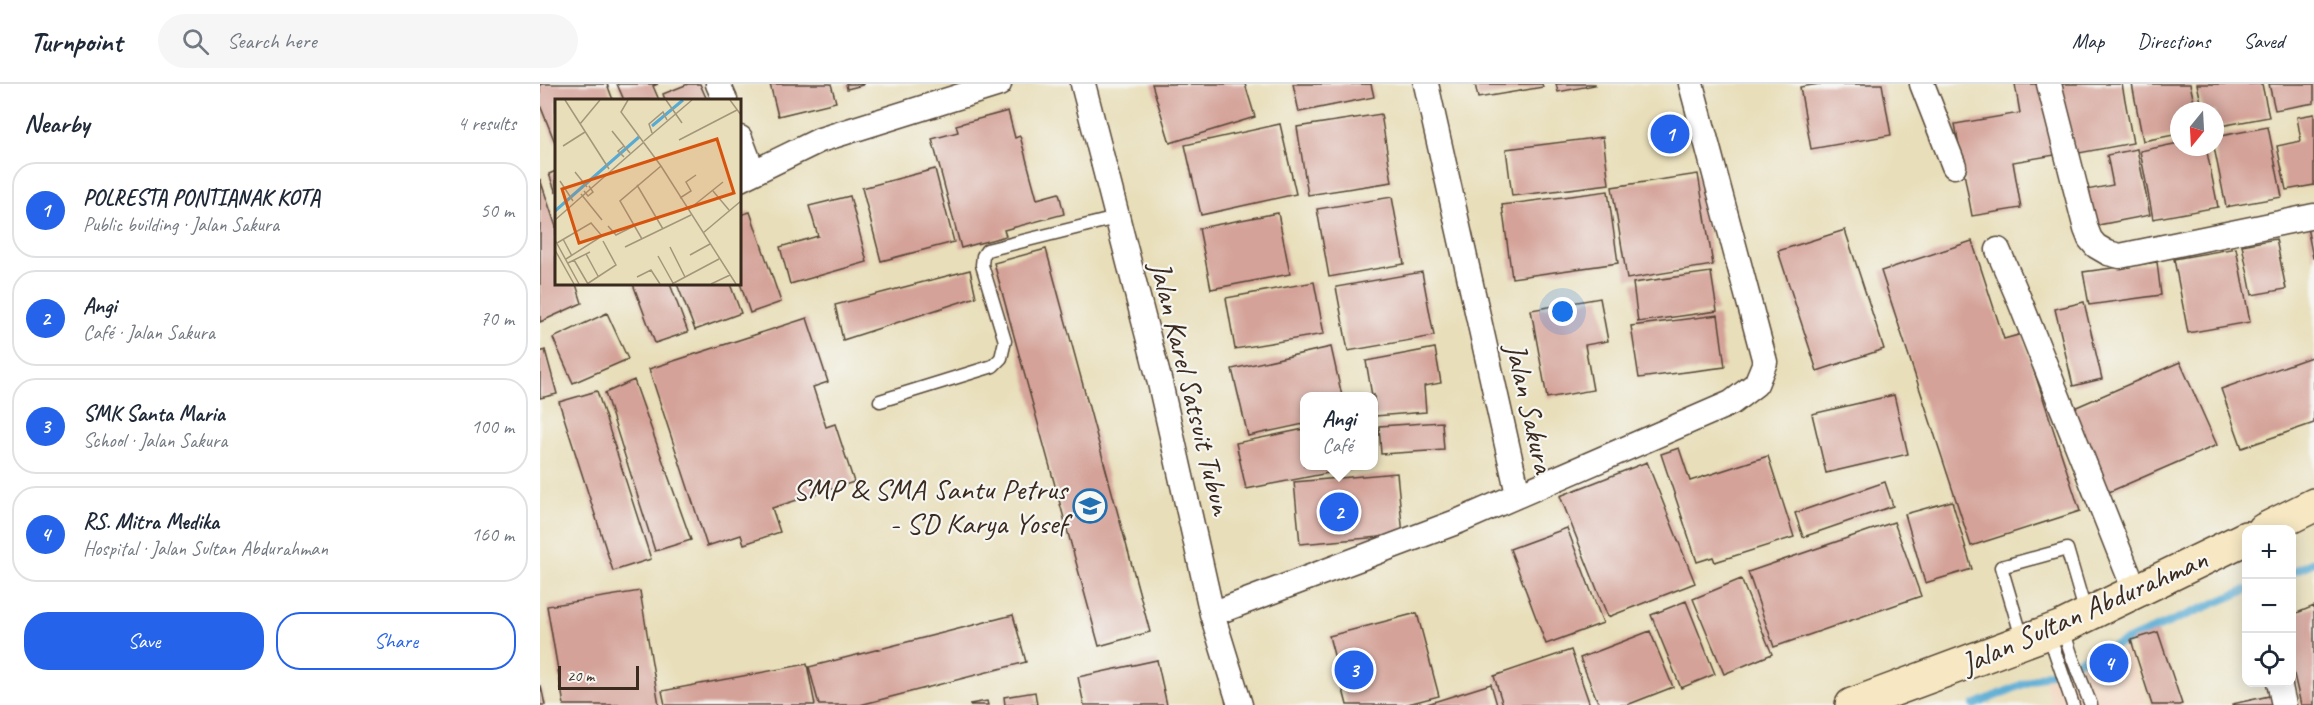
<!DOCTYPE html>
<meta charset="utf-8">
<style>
body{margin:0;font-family:Caveat,sans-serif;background:#f6f6f7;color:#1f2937}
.controls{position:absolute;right:18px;bottom:18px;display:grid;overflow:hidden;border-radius:12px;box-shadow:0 3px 15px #0003}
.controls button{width:54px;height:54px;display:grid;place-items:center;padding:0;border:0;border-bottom:2px solid #e0e1e3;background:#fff;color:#1f2937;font:30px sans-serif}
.compass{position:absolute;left:1630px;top:18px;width:54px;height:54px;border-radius:50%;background:#fff;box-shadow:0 3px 15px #0003;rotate:198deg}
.scale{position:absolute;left:18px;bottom:15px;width:81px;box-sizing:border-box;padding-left:6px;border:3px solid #3b2a1e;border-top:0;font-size:16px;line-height:21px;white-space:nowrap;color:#3b2a1e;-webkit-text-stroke:4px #f6f6f2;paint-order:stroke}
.you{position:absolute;left:1023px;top:228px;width:21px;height:21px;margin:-15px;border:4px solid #fff;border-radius:50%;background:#1a73e8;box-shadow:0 0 0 9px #1a73e833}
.badge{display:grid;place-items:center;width:39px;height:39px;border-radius:50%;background:#2563eb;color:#fff;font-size:20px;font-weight:700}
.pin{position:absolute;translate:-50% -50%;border:3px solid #fff;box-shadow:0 2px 6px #0006}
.popup{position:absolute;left:760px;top:308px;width:78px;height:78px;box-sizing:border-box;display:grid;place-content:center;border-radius:12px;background:#fff;filter:drop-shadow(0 2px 4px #0005);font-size:20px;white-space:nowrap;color:#747a83}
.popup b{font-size:22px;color:#1f2937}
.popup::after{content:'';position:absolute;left:50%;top:100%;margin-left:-12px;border:12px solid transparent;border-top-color:#fff}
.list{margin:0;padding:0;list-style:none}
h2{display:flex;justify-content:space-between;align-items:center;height:78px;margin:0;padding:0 24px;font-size:26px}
h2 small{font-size:20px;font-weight:400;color:#747a83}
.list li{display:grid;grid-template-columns:39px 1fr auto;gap:18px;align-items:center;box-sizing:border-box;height:96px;margin:0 12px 12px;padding:0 12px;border:2px solid #e0e1e3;border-radius:24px}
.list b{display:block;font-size:22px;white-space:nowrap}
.list p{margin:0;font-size:20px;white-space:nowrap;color:#747a83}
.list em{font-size:20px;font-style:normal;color:#747a83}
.actions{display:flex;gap:12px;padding:18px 24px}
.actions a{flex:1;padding:14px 0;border:2px solid #2563eb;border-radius:24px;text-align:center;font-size:21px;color:#2563eb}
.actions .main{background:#2563eb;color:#fff}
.icon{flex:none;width:33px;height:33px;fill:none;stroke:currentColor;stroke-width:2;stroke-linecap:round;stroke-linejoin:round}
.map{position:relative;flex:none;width:1774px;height:621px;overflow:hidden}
header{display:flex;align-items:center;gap:36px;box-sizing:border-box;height:84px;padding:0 30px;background:#fff;border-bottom:2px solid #e0e1e3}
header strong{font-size:28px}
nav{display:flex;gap:33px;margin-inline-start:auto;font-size:21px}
.search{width:420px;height:54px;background:#f6f6f7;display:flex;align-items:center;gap:15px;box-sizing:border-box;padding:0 21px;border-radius:33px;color:#747a83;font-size:22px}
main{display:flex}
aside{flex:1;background:#fff}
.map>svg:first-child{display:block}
</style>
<header>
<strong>Turnpoint</strong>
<div class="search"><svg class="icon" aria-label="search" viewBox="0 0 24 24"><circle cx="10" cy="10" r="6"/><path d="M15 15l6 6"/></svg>Search here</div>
<nav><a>Map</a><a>Directions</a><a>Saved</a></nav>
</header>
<main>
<aside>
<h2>Nearby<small>4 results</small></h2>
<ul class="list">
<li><span class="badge">1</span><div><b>POLRESTA PONTIANAK KOTA</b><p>Public building · Jalan Sakura</p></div><em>50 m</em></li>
<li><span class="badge">2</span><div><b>Angi</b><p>Café · Jalan Sakura</p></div><em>70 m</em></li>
<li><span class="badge">3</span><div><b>SMK Santa Maria</b><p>School · Jalan Sakura</p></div><em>100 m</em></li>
<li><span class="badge">4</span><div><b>RS. Mitra Medika</b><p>Hospital · Jalan Sultan Abdurahman</p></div><em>160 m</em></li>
</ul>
<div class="actions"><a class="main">Save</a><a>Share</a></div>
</aside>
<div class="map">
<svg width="1774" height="621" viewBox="0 0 1774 621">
<rect width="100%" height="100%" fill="#f6f6f2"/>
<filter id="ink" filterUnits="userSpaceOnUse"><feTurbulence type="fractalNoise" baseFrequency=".0167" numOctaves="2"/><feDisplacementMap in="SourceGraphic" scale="12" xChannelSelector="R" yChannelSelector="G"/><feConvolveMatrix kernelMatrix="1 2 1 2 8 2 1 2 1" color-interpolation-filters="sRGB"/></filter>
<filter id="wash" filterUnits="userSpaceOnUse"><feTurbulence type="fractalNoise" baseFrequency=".008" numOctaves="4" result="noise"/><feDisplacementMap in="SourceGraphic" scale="24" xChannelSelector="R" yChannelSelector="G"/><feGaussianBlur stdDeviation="1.35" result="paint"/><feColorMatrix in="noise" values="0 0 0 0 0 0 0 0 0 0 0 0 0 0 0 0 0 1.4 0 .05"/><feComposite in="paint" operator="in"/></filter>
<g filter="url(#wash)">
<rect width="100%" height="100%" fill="#e8deb9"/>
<path fill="#f2d4be" d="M1587,563L1608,621H1513L1504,596Z"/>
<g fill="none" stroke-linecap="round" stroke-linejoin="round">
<path stroke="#57aad3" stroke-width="8" d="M1752,488L1774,478
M1434,621L1706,506"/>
</g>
<g id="blocks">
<path fill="#d4a298" d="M0,0H67L73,16H16V61L0,21Z
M77,0H118L113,2L119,16H84Z
M148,0H160L167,16H125L123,10Z
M230,0H291L296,18L238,32Z
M306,0H323V1L307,5Z
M612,0H705L715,33L630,59Z
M753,0H831L834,13L759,28Z
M935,0H1002L1003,3L938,14Z
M1016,0H1055V1L1018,8Z
M1279,0H1342L1351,51L1271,65L1260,3Z
M1475,0H1503L1515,71L1473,78L1481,124L1432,132L1415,40L1480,29Z
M1520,0H1582L1593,59L1534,70Z
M1592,0H1650L1656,27H1639V50L1603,57Z
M1657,0H1722L1729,33L1675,43V27H1663Z
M1729,0H1774V19L1735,26Z
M468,27L475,54L480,52L497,115L519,109L524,130L464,146L466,152L421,164L392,55L418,48L416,41Z
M841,30L852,98L768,111L757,43Z
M1774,30V101L1746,106L1737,62L1761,57L1757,33Z
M740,40L756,110L661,131L645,61Z
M1728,43L1742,113L1686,123L1674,63L1675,53Z
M1063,53L1069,100L972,112L966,65Z
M1639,59V63H1666L1678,123L1613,135L1600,67Z
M1597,65L1610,131L1548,143L1541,107L1573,101L1567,71Z
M395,85L414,158L341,177L322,104Z
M16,87V109L9,90Z
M1158,90L1173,181L1087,195L1072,103Z
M0,95L16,143V200H36L42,219L0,238Z
M1068,107L1078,179L972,194L962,121Z
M310,112L327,178L250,200L240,163L278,152L269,122Z
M852,113L864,180L789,193L777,125Z
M210,128L241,218L210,229L200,199V131Z
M738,129L750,190L671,205L659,144Z
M1774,141V174H1773L1767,143Z
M1305,146L1344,265L1277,287L1238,167Z
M1736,155L1746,205L1712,211L1702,161Z
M1432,157L1464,255L1482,250L1540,427L1431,462L1341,187Z
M1696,164L1710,238L1648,249L1634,175Z
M506,165L610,548L559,562L454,179Z
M1617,178L1621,211L1549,221L1543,188Z
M430,186L436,213L303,256L295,221Z
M882,188L894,252L808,267L796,203Z
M1171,188L1177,227L1098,238L1093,199Z
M774,198L784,250L695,265L686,214Z
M93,200H130L148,248L115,259Z
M137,200H190L201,229L155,246Z
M1060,214L1068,257L1045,261L1053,306L1007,314L991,226Z
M1544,218L1562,295L1533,302L1515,225Z
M67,229L88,275L33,299L13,254Z
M1178,231L1185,283L1099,294L1091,242Z
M267,234L288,298L273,303L286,343L295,340L314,398L232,424L240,448L204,460L201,451L167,462L109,285Z
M791,263L802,312H765L764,340L708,352L692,285Z
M895,264L901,299L884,302L886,328L835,332L834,311L832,312L826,277Z
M5,266L17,310L0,314V268Z
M1774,272V339L1702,364L1681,305Z
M1640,278L1677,361L1569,408L1532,325Z
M94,296L151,456L115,467L65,309Z
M57,307L111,475L73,487L19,318Z
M1354,311L1368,370L1286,389L1272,330Z
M902,338L904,366L841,370L839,342Z
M764,345V382L819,383L706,405L696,359Z
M1139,364L1150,397L1228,372L1254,453L1175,478L1173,473L1157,478L1121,370Z
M1107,378L1155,499L1068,533L1020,412Z
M857,389L863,451L760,460L754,398Z
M1345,398L1353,422L1263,453L1255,429Z
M1412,417L1432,485L1385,499L1365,430Z
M1354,438L1381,512L1234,563L1208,488Z
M1027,444L1063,539L1006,560L970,465Z
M1201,495L1232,570L1184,590L1153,515Z
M100,507L119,621H24L7,522Z
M1146,517L1175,590L1141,604L1111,531Z
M1774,522V621H1761L1752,582V531Z
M877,529L899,612L864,621H807L789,552Z
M473,531L486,578L320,621H279L269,583Z
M1110,547L1133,603L1087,621H1059L1040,574Z
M1618,548L1642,620L1639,621H1612L1591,556Z
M1031,566L1050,621H963L954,592Z
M617,576L627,621H544L538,593Z
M267,580L275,621H125L122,607Z
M951,600L957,621H887V620Z
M0,602H1L5,621H0Z
M495,608L497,621H465L464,613Z
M1734,611L1737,621H1692V620Z
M447,617L448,621H430V620Z"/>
</g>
</g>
<g filter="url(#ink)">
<use href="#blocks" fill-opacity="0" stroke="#554535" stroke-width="1.5"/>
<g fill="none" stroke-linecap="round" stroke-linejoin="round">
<defs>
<path id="lane" d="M340,317L453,282L461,274L465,257L442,181L443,172L447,166L576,134
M1522,543L1532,573L1551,621
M1508,548L1533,621
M1483,557L1461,483L1527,465L1546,530"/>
<path id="street" d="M178,0L185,16
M543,0L620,299L672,530L700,621
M886,0L978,410
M1382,0L1414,82
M1509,0L1546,145L1550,155L1556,162L1568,169L1580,172L1774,132
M200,54L213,88
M200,95L280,56L459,0
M1458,166L1479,215L1595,507
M672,530L919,437L1191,319L1216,300L1225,278L1151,0
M1739,598L1744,621"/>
<path id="secondary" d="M1724,446L1774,421
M1312,621L1522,543L1706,454"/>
</defs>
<use href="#lane" stroke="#554535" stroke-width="15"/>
<use href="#street" stroke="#554535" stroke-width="27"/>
<use href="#secondary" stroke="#554535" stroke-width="36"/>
<use href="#lane" stroke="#fff" stroke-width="12"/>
<use href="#street" stroke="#fff" stroke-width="24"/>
<use href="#secondary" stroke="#f7e8c3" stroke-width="33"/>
</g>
</g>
<defs>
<symbol id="school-ring" viewBox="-11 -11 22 22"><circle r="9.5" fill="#f6f6f2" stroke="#1f6fb2" stroke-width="1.5"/><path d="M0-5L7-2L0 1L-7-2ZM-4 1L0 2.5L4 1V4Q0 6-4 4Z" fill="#1f6fb2"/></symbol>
</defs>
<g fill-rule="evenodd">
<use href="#school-ring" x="531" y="403" width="38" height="38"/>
</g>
<g text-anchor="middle" stroke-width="4.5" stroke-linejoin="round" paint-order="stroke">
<g font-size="30" fill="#3b2a1e" stroke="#f6f6f2">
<text transform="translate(651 304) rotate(76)" y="10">Jalan Karel Satsuit Tubun</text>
<text transform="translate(990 324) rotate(77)" y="10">Jalan Sakura</text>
<text transform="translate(1544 527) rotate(-24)" y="10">Jalan Sultan Abdurahman</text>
</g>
<g font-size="30" fill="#3b2a1e" stroke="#f6f6f2" text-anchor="end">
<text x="527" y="415">SMP &amp; SMA Santu Petrus<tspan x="527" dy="34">- SD Karya Yosef</tspan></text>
</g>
</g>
<g transform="translate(15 15)">
<rect width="186" height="186" fill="#e8deb9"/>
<path fill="none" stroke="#57aad3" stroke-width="3" d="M97,27L128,1M0,112L84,38"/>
<path fill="none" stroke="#a3967b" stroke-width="1.5" d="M10,1L54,70M73,1L66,13L106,67L181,185M111,1L127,24M175,1L186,16M25,25L45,1M57,32L69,47M97,34L94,25L108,13L112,21M124,41L182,11M89,42L137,1M8,47L30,33M69,58L63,52L69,47L75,54M20,73L32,88M5,82L18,102M82,86L108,130M29,92L33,97L38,93L34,87M158,92L174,111M26,95L47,121M125,99L136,92L131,83L141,76M133,111L168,83M0,121L89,43M53,127L61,136L79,127M148,134L186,102M8,140L17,157M87,140L65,102L106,67M0,141L24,185M2,144L36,124L47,137L11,160M70,148L136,116M115,148L130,178M0,151L19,185M31,155L43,177M135,156L155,145M103,157L118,184M19,161L33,185M13,164L35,153M82,178L96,171L105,185M32,185L61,166L48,142M117,185L164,160M156,185L175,176"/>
<path fill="#d7540e" fill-opacity="0.15" stroke="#d7540e" stroke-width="3" d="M162,40L179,94L24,144L7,90Z"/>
<rect width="186" height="186" fill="none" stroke="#3b2a1e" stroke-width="3"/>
</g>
</svg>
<div class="controls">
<button>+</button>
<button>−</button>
<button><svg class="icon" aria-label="locate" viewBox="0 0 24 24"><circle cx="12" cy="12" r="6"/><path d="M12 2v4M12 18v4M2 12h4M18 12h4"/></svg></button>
</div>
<svg class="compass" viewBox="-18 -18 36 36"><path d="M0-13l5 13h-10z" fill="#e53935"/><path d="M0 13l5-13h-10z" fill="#747a83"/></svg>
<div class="scale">20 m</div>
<div class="you"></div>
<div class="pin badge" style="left:1130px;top:50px">1</div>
<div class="pin badge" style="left:799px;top:428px">2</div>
<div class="popup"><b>Angi</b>Café</div>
<div class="pin badge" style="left:814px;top:586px">3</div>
<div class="pin badge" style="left:1569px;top:579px">4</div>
</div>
</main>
